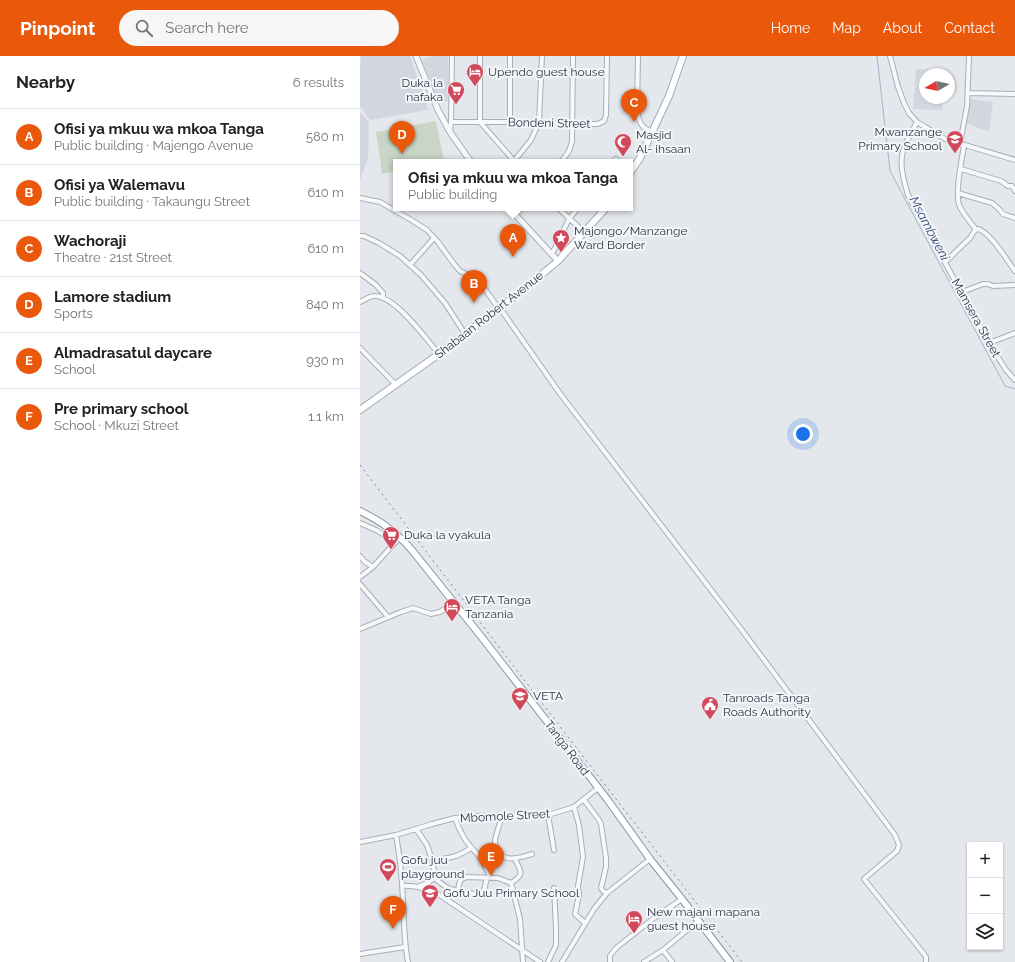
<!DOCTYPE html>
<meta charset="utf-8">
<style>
body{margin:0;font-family:Raleway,sans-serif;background:#f6f6f6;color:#202124}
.controls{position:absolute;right:12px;bottom:12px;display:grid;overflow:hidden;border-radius:0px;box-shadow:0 1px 3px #0004}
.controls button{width:36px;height:36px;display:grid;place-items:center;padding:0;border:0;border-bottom:1px solid #e0e0e0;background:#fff;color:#202124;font:20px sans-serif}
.compass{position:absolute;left:559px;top:12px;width:36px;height:36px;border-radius:50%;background:#fff;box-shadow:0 1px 3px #0004;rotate:261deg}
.you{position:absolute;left:443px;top:378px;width:14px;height:14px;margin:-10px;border:3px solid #fff;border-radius:50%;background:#1a73e8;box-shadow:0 0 0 6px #1a73e833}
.badge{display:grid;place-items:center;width:26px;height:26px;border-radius:50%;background:#ea580c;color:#fff;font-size:13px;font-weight:700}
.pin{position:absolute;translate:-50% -33px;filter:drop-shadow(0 1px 2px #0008)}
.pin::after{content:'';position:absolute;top:21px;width:14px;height:12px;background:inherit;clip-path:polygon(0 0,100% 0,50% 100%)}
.popup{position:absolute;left:33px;top:103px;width:240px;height:52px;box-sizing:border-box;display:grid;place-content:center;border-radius:0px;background:#fff;filter:drop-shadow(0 1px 3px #0005);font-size:13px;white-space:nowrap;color:#757577}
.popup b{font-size:15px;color:#202124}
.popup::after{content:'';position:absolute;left:50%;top:100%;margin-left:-8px;border:8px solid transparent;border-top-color:#fff}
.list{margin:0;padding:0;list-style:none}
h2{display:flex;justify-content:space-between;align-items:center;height:52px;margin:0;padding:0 16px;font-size:17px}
h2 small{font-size:13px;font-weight:400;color:#757577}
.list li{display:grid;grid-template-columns:26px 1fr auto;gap:12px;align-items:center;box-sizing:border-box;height:56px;padding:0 16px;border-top:1px solid #e0e0e0}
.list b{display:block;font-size:15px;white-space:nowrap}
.list p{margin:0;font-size:13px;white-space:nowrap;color:#757577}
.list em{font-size:13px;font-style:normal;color:#757577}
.icon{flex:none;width:22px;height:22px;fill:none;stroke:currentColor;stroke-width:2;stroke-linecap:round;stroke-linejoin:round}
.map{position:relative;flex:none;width:655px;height:906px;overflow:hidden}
header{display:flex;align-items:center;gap:24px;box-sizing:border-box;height:56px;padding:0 20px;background:#ea580c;color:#fff}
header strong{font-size:19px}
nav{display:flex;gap:22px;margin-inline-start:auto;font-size:14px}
.search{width:280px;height:36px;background:#f6f6f6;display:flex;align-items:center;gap:10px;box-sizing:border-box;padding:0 14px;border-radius:22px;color:#757577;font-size:15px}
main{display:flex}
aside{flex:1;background:#fff}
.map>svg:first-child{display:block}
</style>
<header>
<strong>Pinpoint</strong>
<div class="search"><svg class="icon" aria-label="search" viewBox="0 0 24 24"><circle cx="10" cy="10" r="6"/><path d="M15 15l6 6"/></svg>Search here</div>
<nav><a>Home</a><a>Map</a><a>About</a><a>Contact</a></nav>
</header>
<main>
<aside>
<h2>Nearby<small>6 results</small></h2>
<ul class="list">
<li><span class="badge">A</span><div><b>Ofisi ya mkuu wa mkoa Tanga</b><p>Public building · Majengo Avenue</p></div><em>580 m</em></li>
<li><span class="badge">B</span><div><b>Ofisi ya Walemavu</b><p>Public building · Takaungu Street</p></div><em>610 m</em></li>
<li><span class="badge">C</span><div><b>Wachoraji</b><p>Theatre · 21st Street</p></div><em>610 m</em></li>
<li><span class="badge">D</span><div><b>Lamore stadium</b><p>Sports</p></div><em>840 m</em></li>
<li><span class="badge">E</span><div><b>Almadrasatul daycare</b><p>School</p></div><em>930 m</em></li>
<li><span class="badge">F</span><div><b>Pre primary school</b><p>School · Mkuzi Street</p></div><em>1.1 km</em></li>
</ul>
</aside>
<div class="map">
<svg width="655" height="906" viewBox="0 0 655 906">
<rect width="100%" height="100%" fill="#e4e7ec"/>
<path fill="#d2d6de" d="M1,0H50L68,54L10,64L0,50V10Z
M73,0H88V45L79,46L62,5L68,1Z
M556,13L584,14V18H565V42H583L582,54L553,53Z
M609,43L633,46L629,76L606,67Z
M0,56L9,66L8,102L0,124Z"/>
<path fill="#c9d6c5" d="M76,65L84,106H36V115L22,118L19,95L16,76Z"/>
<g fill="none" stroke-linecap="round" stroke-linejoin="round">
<path stroke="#9fb4cc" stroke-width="1" d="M517,0L530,115L645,330L655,333"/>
<defs>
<path id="minor" d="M120,0V66L155,106
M278,0L277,55C279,65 281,73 293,76
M530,0L538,31L544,47L549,57L557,66L585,83L655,104
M608,37L655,38
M91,66H179L213,68H238L244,65L246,59L247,0
M150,66V0
M557,66C553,74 545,86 543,95C539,109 544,125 548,139L629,287L646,314L655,324
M90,76L91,66L92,0
M600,88L607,50L609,0
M154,105L171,84L179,66L182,0
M201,106L209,95L212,86L213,0
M253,106L256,103
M601,113L641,125L648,130H652L655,135
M598,137L632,147L639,153L643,158L655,162
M0,142L20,146L53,165L67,174L78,186L94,208L100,215L115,222L120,226L139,253
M198,152L224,176
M155,159L162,152
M615,174L619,173C632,179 646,203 655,215
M0,180H4L19,187L40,200L61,219L85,247L105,278
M192,198L209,163L218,152
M585,206L610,182L615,174V172C610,166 604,159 600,151C594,139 602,104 604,89
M50,209L74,182
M0,217L16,229L23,237V241
M602,236L623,228H628L633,230L655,229
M0,246C4,244 10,240 14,240C35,239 66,283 79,298
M140,252L201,339L378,569L535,779L539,789L537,795L504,823L564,898L566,901V906
M629,287L655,277
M0,292L36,329
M0,467L16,474L36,486
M0,500L4,505L13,511
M0,521L13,511L40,481
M0,528L28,561
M0,573L41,556L53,552L71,558L80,556L94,546
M224,744L239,764L241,768L246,802V811L241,832L243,835L247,837
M214,751L219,769L223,801L218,830L219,839L215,858L225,867
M188,759L194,794
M142,760C140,768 136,777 135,785C135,789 136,791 137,794C144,808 161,801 172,798
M95,762C99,773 103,782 110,790C114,795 118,798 121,803C125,809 127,816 131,822
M56,773L67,789L71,801L75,819L74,822L68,827L59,830
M36,779C40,801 42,822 43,844C44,865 44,886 48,906
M0,786L36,779L72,768L95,762L117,760L188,759L214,751L224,743L238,732
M118,799L135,790
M72,804C90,802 96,802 111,792
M74,822L86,831L90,833L114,838L121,837L124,834L127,822
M151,827C165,818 161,816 155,803
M42,830C55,829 66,833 78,838L180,906
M98,834C99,828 99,823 106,821L138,822L151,827L160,863L163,906
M303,894L312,906
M0,898L45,891
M188,906L196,889V872L194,832
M202,906L234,853L247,837L290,803
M250,906V900L256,892L294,862L322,843
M284,906L303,894L338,865"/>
<path id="tertiary" d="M56,0L78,54L90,76L111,106
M149,152L198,205"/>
<path id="primary" d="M270,117L280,102L309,40L323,0
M0,354L79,298L159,237L198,205L246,152"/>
<path id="trunk" d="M0,455C22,466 35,475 51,493L120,579L247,743L290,803L322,843L370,906"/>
</defs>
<use href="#minor" stroke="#a9aeb7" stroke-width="6"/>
<use href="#tertiary" stroke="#a9aeb7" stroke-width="7"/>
<use href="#primary" stroke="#a3abb8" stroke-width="8"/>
<use href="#trunk" stroke="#8b94a3" stroke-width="8"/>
<use href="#minor" stroke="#f7f8fa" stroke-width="4"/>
<use href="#tertiary" stroke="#f7f8fa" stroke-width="5"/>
<use href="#primary" stroke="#fff" stroke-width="6"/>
<use href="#trunk" stroke="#fff" stroke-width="6"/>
<path stroke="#7d8696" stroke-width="1" stroke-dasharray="2 4" stroke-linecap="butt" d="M0,409L178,642L382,906"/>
</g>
<defs>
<symbol id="hotel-pin" viewBox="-11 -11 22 30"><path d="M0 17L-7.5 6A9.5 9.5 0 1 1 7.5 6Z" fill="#d1495b" stroke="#f4f6f9"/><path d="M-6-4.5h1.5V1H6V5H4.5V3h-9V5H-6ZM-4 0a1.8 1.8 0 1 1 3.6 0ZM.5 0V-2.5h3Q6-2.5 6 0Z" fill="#fff"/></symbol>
<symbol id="supermarket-pin" viewBox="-11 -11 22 30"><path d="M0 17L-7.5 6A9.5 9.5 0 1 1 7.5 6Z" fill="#d1495b" stroke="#f4f6f9"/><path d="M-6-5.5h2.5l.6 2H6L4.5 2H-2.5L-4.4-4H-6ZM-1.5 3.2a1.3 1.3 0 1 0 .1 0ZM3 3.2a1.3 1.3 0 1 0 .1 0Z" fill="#fff"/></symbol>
<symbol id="school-pin" viewBox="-11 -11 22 30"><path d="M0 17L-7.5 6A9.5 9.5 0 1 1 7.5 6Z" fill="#d1495b" stroke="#f4f6f9"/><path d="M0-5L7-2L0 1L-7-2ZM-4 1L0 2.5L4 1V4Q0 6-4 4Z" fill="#fff"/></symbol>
<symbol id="mosque-pin" viewBox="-11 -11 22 30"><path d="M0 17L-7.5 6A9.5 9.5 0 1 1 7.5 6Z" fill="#d1495b" stroke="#f4f6f9"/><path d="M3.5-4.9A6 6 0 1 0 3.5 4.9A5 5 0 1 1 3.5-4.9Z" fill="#fff"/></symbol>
<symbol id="sight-pin" viewBox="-11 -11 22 30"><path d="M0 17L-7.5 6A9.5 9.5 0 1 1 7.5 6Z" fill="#d1495b" stroke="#f4f6f9"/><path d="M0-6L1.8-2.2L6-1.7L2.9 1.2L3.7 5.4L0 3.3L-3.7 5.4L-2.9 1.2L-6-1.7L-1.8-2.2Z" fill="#fff"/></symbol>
<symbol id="university-pin" viewBox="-11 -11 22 30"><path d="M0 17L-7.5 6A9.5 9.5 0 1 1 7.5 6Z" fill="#d1495b" stroke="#f4f6f9"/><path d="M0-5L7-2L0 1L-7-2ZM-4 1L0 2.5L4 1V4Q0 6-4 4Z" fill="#fff"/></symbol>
<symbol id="civic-pin" viewBox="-11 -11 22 30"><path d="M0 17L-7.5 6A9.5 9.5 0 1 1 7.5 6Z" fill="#d1495b" stroke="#f4f6f9"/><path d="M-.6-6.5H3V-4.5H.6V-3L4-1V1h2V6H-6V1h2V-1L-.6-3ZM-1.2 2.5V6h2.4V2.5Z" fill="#fff"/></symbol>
<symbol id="stadium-pin" viewBox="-11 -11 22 30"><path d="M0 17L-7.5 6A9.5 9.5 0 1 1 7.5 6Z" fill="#d1495b" stroke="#f4f6f9"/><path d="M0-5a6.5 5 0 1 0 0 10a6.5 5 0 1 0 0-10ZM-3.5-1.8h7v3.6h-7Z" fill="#fff"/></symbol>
</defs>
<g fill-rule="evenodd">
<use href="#hotel-pin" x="105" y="6" width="20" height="27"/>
<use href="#supermarket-pin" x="86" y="24" width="20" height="27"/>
<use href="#school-pin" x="585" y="73" width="20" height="27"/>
<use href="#mosque-pin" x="253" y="76" width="20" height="27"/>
<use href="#sight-pin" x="191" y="172" width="20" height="27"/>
<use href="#supermarket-pin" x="21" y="469" width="20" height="27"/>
<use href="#hotel-pin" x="82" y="541" width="20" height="27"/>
<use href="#university-pin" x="150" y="630" width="20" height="27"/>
<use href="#civic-pin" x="340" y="639" width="20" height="27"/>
<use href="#stadium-pin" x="18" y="801" width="20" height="27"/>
<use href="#school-pin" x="60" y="827" width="20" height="27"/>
<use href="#hotel-pin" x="264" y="853" width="20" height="27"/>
</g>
<g text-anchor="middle" stroke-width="4" stroke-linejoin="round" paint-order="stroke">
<g font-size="12" fill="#2b3445" stroke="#f4f6f9" text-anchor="start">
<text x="128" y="20">Upendo guest house</text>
<text x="83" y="31" text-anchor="end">Duka la<tspan x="83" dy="14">nafaka</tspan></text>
<text x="582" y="80" text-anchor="end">Mwanzange<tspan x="582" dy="14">Primary School</tspan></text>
<text x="276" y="83">Masjid<tspan x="276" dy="14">Al- ihsaan</tspan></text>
<text x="214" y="179">Majongo/Manzange<tspan x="214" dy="14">Ward Border</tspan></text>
<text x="44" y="483">Duka la vyakula</text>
<text x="105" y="548">VETA Tanga<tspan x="105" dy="14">Tanzania</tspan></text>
<text x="173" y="644">VETA</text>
<text x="363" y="646">Tanroads Tanga<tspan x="363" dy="14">Roads Authority</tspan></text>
<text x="41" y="808">Gofu juu<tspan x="41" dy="14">playground</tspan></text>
<text x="83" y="841">Gofu Juu Primary School</text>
<text x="287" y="860">New majani mapana<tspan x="287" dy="14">guest house</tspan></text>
</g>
<g font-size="12" fill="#2b3445" stroke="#f4f6f9">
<text transform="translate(189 67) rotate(1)" y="4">Bondeni Street</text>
<text transform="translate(129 259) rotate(-38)" y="4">Shabaan Robert Avenue</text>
<text transform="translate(616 262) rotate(61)" y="4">Mamsera Street</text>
<text transform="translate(207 692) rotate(53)" y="4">Tanga Road</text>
<text transform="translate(145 760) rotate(-3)" y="4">Mbomole Street</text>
</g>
<g font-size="13" font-style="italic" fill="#34527a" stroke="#f4f6f9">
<text transform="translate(570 172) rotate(62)" y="5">Msambweni</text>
</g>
</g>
</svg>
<div class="controls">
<button>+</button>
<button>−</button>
<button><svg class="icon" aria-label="layers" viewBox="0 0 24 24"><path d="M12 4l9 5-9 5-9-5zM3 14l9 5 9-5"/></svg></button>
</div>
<svg class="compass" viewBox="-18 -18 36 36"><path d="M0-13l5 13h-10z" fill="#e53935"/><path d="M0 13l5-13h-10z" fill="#757577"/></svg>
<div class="you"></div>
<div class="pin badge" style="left:153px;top:201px">A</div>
<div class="popup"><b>Ofisi ya mkuu wa mkoa Tanga</b>Public building</div>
<div class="pin badge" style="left:114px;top:247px">B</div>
<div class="pin badge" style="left:274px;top:66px">C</div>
<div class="pin badge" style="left:42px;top:98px">D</div>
<div class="pin badge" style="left:131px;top:820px">E</div>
<div class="pin badge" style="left:33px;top:873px">F</div>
</div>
</main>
